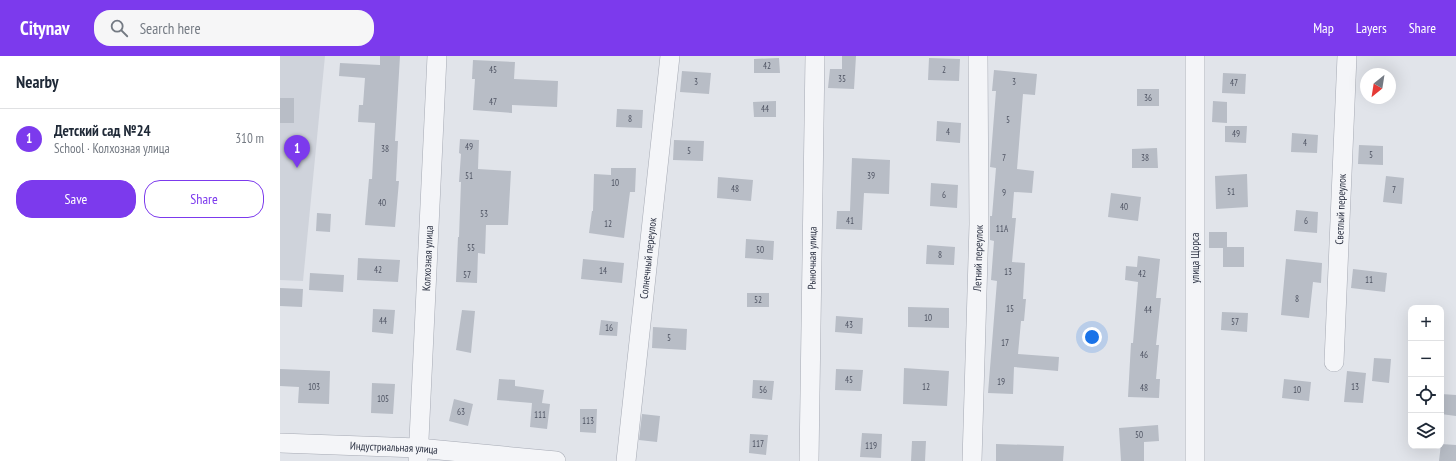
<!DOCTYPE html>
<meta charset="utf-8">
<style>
body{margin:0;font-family:"PT Sans Narrow",sans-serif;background:#f6f6f7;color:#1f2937}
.controls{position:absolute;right:12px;bottom:12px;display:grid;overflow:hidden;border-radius:8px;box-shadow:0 4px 16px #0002}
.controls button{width:36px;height:36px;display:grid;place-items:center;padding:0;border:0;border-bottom:1px solid #e0e1e3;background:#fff;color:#1f2937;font:20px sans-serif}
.compass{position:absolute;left:1080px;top:12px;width:36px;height:36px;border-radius:50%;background:#fff;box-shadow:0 4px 16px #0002;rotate:210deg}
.you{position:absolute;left:812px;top:281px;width:14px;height:14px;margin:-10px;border:3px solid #fff;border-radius:50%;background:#1a73e8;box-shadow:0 0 0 6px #1a73e833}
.badge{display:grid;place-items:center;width:26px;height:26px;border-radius:50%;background:#7c3aed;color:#fff;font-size:13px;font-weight:700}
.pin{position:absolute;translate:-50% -33px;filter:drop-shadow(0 1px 2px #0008)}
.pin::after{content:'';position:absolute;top:21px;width:14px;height:12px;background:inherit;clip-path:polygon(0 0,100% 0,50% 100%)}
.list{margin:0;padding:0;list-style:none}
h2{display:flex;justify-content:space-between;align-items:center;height:52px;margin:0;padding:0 16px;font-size:17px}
h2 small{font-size:13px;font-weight:400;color:#747a83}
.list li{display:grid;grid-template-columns:26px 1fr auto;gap:12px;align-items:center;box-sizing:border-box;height:60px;padding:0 16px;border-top:1px solid #e0e1e3}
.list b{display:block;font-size:15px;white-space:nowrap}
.list p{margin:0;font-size:13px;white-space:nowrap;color:#747a83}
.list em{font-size:13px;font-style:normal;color:#747a83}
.actions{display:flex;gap:8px;padding:12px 16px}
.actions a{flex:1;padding:9px 0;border:1px solid #7c3aed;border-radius:16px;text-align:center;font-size:14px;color:#7c3aed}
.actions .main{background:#7c3aed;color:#fff}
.icon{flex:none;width:22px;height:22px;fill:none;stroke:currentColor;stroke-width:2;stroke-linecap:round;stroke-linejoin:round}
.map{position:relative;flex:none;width:1176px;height:405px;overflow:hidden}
header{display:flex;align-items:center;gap:24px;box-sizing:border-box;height:56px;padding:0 20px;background:#7c3aed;color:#fff}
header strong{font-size:19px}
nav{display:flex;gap:22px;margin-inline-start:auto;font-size:14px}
.search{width:280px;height:36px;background:#f6f6f7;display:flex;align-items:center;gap:10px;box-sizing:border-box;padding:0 14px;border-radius:16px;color:#747a83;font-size:15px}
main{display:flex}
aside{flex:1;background:#fff}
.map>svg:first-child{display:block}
</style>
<header>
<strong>Citynav</strong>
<div class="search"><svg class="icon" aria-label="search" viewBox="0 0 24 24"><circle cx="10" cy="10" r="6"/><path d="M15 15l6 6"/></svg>Search here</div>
<nav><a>Map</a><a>Layers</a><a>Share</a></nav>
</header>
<main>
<aside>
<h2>Nearby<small></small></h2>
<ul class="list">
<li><span class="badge">1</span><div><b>Детский сад №24</b><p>School · Колхозная улица</p></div><em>310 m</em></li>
</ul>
<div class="actions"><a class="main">Save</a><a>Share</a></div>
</aside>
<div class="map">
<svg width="1176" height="405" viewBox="0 0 1176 405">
<rect width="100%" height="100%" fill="#e1e4ea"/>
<path fill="#cfd3db" d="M0,0H45L23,225L0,224Z"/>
<path fill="#b8bdc6" d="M100,0H120L115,85H118L116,125H119L115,171L85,169L89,123H92L95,67L78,66L79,49H83L85,22L59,20L60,7L100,9Z
M562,0H576L574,33L548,32L550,13H562Z
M499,2L500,17H474V3Z
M649,2L680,3L679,25L648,24Z
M193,4L235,6L234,23L278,25L277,51L232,49V57L193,54L195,23H192Z
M714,14L757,18L755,39L743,38L737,113L754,115L752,137L734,136L732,162H736L732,206L745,207L743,243H746L744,265H741L738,298L779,301L778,315L734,311L733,338L708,337L717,225L711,224L714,185L710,184V160H712L716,112L710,111L716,35H712Z
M402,15L431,17L429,38L400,36Z
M943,17L966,18L965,38L942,37Z
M857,33H879V50H857Z
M0,42H14V67H0Z
M496,45V61H474L473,46Z
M933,45L947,46V67L932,66Z
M337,53L363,54L362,72L336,71Z
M657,65L681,67L680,87L656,85Z
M945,70H967L966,87L945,86Z
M1012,77L1038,79L1037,97L1011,96Z
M180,83L199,84L198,113L231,115L228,169H206L205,198L198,197L197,227L176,226L178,181H179L181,126H179L181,98L179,97Z
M394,84L424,85L423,105L393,104Z
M1079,89L1103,90V109L1078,108Z
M877,92L878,112H852V93Z
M572,102L610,104L609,138L584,137L582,174L556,173L557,155H570Z
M331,112H356L355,136H350L344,182L309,177L312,155H313L314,118L331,119Z
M967,118L968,151L936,153L935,120Z
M1106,120L1124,122L1122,148L1103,146Z
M438,121L473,124L471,145L437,142Z
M651,127L678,129L677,152L650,150Z
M831,137L861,141L858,165L828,161Z
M1016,154L1038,156L1037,177L1014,175Z
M37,157L51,158L50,176L36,175Z
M929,176H947V191H964V211H943V192H929Z
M466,183L494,185L493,204L465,202Z
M647,189L675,191L674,209L646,208Z
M858,200L880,203L876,242H881L876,289H879L876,323H880L879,342L848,341L851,287H853L858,226L845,224L846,210L857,211Z
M78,202L120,204L118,226L77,224Z
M303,203L344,207L342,227L301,223Z
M1006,203L1042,207L1041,227L1033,226L1029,262L1001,259Z
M1073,213L1107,217L1105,236L1071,232Z
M30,217L64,219L63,236L29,234Z
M0,232L23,233L22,251L0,250Z
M467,237H489V251H467Z
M628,251L669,252V272L628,271Z
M93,253L115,254L113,278L92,276Z
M182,254L195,255L191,297L176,294Z
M942,256L968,257L967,276L941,274Z
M556,260L583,262L582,278L555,276Z
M321,264L338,266L337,280L319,279Z
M373,271L407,273L406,294L372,292Z
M1094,302L1111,303L1109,327L1092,325Z
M624,312L669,315L667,350L623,348Z
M0,313L50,315L49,348L18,347L19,331L0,330Z
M556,313L583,314L581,335L555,334Z
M1067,315L1086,317L1083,347L1064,346Z
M219,323L235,324V330L264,334L262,347L270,348L267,373L250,371L252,347L217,344Z
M1004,323L1031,326L1029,345L1002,342Z
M473,324L494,325L492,344L472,342Z
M92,327L115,328L113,358L91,357Z
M1161,338L1176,339V360L1161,358Z
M174,343L193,348L188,370L169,365Z
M300,353H317L316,377L300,376Z
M362,358L380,360L377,386L359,384Z
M878,369L879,385L864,386V405H841L839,372Z
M582,377L602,378L601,402L580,401Z
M470,378L488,379L486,399L469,397Z
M632,385H646L645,405H631Z
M716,388L784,390L783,405H716Z
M1161,388L1176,389V405H1159Z"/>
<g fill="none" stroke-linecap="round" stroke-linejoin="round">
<defs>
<g id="minor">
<path d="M915,0V405"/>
<path id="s1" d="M1054,306L1067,0"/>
<path id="s2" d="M0,387L138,392L276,405"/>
<path id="s3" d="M138,405L157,0"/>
<path id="s4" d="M346,405L390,0"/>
<path id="s5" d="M529,405L535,0"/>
<path id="s6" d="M692,405L699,168L698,0"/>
</g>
</defs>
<use href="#minor" stroke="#a6aab4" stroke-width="20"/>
<use href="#minor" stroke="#f4f5f8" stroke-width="19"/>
</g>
<g text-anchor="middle" stroke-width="4" stroke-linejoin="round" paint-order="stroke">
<g font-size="9" fill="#4e5362">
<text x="487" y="13">42</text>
<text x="213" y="17">45</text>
<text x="664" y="17">2</text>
<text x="562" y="26">35</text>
<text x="416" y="29">3</text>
<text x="734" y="29">3</text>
<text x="954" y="30">47</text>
<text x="868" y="45">36</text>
<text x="213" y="49">47</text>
<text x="485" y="56">44</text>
<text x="350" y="66">8</text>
<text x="728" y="67">5</text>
<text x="668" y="79">4</text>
<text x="956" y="81">49</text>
<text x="1025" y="90">4</text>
<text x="189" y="94">49</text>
<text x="105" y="96">38</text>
<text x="409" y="98">5</text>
<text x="1091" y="102">5</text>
<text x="724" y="105">7</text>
<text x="865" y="105">38</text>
<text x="189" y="123">51</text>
<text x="591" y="123">39</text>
<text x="335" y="130">10</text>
<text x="455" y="136">48</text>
<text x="1114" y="137">7</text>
<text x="951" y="139">51</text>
<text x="724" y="140">9</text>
<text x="664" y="142">6</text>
<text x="102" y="150">40</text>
<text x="844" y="154">40</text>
<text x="204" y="161">53</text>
<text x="570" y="168">41</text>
<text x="1026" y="168">6</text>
<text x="328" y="171">12</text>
<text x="722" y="176">11А</text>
<text x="191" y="195">55</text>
<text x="480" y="197">50</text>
<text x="660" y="202">8</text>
<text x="98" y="217">42</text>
<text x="323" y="218">14</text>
<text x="728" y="219">13</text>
<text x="862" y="221">42</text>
<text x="187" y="222">57</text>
<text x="1089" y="227">11</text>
<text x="1017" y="246">8</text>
<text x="478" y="247">52</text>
<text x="730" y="256">15</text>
<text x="868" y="257">44</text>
<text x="648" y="265">10</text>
<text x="103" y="268">44</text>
<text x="955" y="269">57</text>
<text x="569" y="272">43</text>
<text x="329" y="275">16</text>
<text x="389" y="285">5</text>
<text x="725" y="290">17</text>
<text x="864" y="302">46</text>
<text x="569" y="327">45</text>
<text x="721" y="329">19</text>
<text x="34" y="334">103</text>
<text x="646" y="334">12</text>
<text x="1075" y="334">13</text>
<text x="864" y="335">48</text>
<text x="483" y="337">56</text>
<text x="1017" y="337">10</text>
<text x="103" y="346">105</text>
<text x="181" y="359">63</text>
<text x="260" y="362">111</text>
<text x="308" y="368">113</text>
<text x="859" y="382">50</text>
<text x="478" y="391">117</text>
<text x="591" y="393">119</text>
</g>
<g font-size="11" fill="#2a3041" stroke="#f1f3f7">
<text dy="4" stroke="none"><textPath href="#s1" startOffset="153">Светлый переулок</textPath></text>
<text dy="4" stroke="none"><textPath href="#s3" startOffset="203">Колхозная улица</textPath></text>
<text dy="4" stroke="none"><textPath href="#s4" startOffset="204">Солнечный переулок</textPath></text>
<text transform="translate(915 202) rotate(-90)" y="4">улица Щорса</text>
<text dy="4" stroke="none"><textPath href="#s5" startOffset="203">Рыночная улица</textPath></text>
<text dy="4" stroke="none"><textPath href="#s6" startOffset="203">Летний переулок</textPath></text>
<text dy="4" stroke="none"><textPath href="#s2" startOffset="114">Индустриальная улица</textPath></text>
</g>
</g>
</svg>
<div class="controls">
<button>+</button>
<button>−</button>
<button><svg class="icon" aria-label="locate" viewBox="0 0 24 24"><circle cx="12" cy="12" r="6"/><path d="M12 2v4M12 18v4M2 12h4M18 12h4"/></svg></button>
<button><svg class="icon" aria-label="layers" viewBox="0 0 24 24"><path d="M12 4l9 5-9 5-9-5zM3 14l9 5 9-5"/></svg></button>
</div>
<svg class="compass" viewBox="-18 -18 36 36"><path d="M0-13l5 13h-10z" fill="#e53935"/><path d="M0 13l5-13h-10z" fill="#747a83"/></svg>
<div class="you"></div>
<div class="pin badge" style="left:17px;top:112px">1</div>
</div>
</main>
